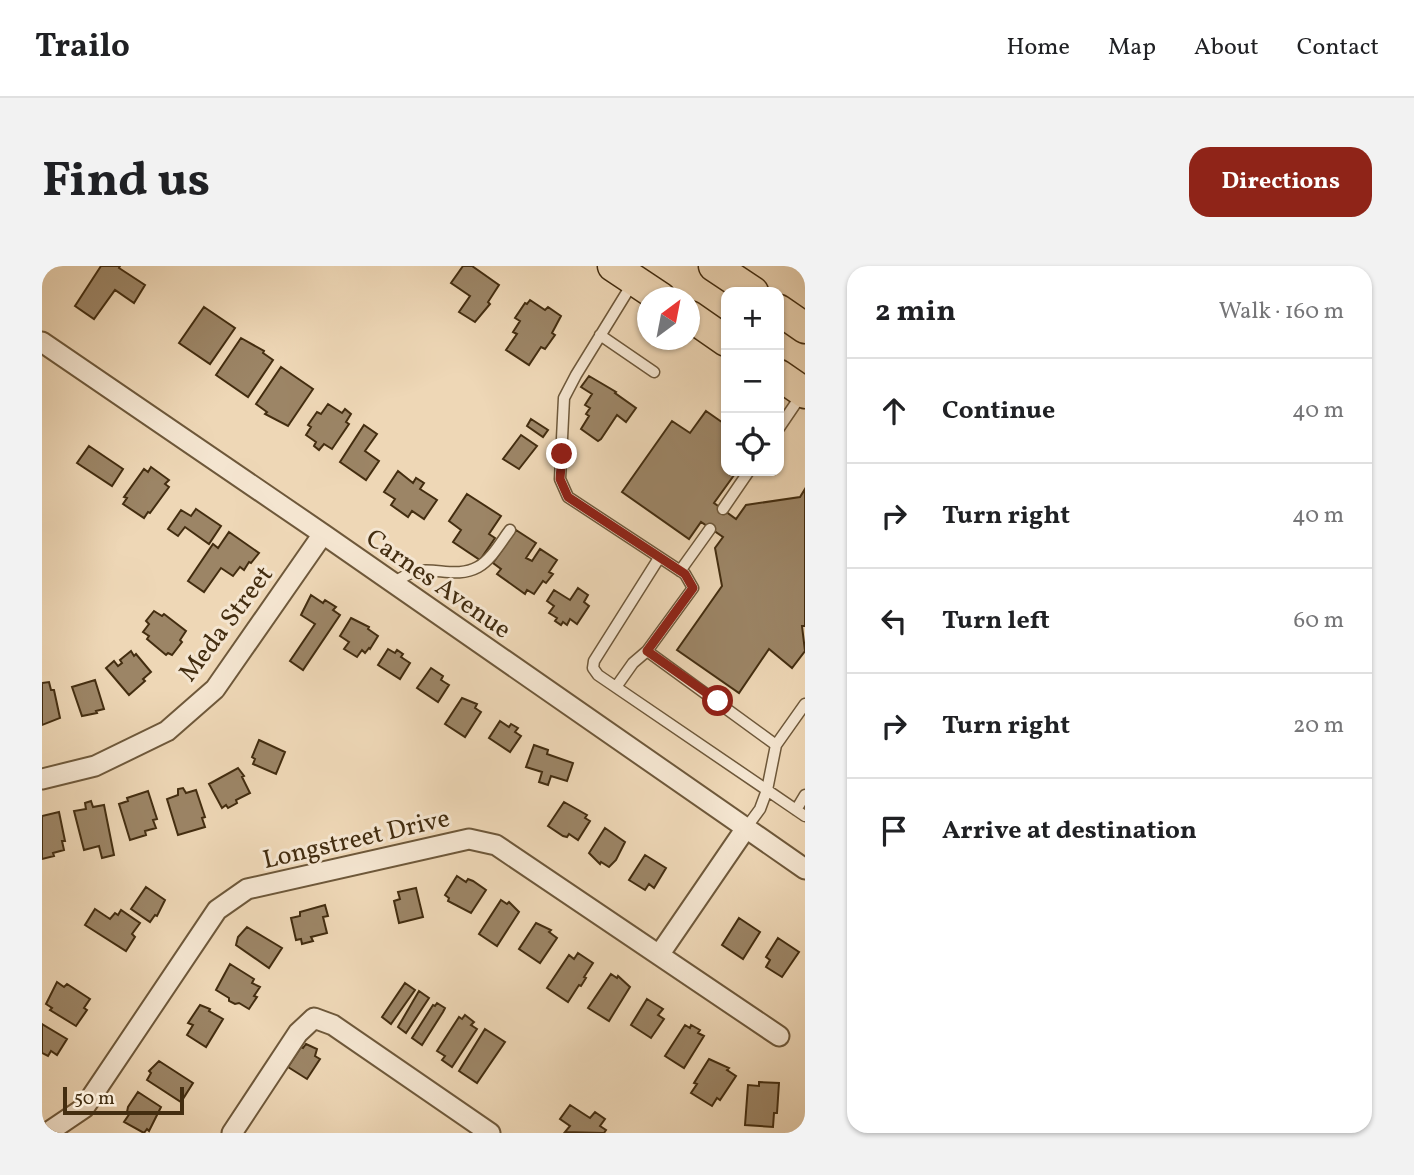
<!DOCTYPE html>
<meta charset="utf-8">
<style>
body{margin:0;font-family:Vollkorn,serif;background:#f2f2f2;color:#202124}
.controls{position:absolute;right:21px;top:21px;display:grid;overflow:hidden;border-radius:14px;box-shadow:0 2px 5px #0004}
.controls button{width:63px;height:63px;display:grid;place-items:center;padding:0;border:0;border-bottom:2px solid #e0e0e0;background:#fff;color:#202124;font:35px sans-serif}
.compass{position:absolute;left:595px;top:21px;width:63px;height:63px;border-radius:50%;background:#fff;box-shadow:0 2px 5px #0004;rotate:32deg}
.scale{position:absolute;left:21px;bottom:18px;width:121px;box-sizing:border-box;padding-left:7px;border:4px solid #432d10;border-top:0;font-size:19px;line-height:24px;white-space:nowrap;color:#432d10;-webkit-text-stroke:5px #f4e5d0;paint-order:stroke}
.stop{position:absolute;width:21px;height:21px;margin:-16px;border:5px solid #8f2418;border-radius:50%;background:#fff}
.stop.end{background:#8f2418;border-color:#fff;box-shadow:0 2px 7px #0008}
.list{margin:0;padding:0;list-style:none}
h2{display:flex;justify-content:space-between;align-items:center;height:91px;margin:0;padding:0 28px;font-size:30px}
h2 small{font-size:23px;font-weight:400;color:#757577}
.list li{display:grid;grid-template-columns:46px 1fr auto;gap:21px;align-items:center;box-sizing:border-box;height:105px;padding:0 28px;border-top:2px solid #e0e0e0}
.list b{display:block;font-size:26px;white-space:nowrap}
.list em{font-size:23px;font-style:normal;color:#757577}
.icon{flex:none;width:38px;height:38px;fill:none;stroke:currentColor;stroke-width:2;stroke-linecap:round;stroke-linejoin:round}
.map{position:relative;flex:none;width:763px;height:867px;overflow:hidden;border-radius:21px}
header{display:flex;align-items:center;gap:42px;box-sizing:border-box;height:98px;padding:0 35px;background:#fff;border-bottom:2px solid #e0e0e0}
header strong{font-size:33px}
nav{display:flex;gap:38px;margin-inline-start:auto;font-size:24px}
.intro{display:flex;align-items:center;justify-content:space-between;box-sizing:border-box;height:168px;padding:0 42px}
h1{margin:0;font-size:49px}
.button{padding:18px 32px;border-radius:21px;background:#8f2418;color:#fff;font-size:24px;font-weight:700}
main{display:flex;gap:42px;padding:0 42px}
aside{flex:1;background:#fff;border-radius:21px;box-shadow:0 2px 5px #0004}
.map>svg:first-child{display:block}
</style>
<header>
<strong>Trailo</strong>
<nav><a>Home</a><a>Map</a><a>About</a><a>Contact</a></nav>
</header>
<div class="intro"><h1>Find us</h1><a class="button">Directions</a></div>
<main>
<div class="map">
<svg width="763" height="867" viewBox="0 0 763 867">
<rect width="100%" height="100%" fill="#eed7b6"/>
<filter id="stains"><feTurbulence type="fractalNoise" baseFrequency=".00286" numOctaves="4"/><feColorMatrix values="0 0 0 0 .2 0 0 0 0 .09 0 0 0 0 .02 0 0 0 .5 -.17"/></filter>
<radialGradient id="worn" r=".72"><stop offset=".6" stop-color="#630" stop-opacity="0"/><stop offset="1" stop-color="#630" stop-opacity=".3"/></radialGradient>
<path fill="#9c8566" stroke="#432d10" stroke-width="2" d="M59,0H78L77,2L103,19L92,37L73,24L52,53L33,40Z
M421,0H430L457,19L446,36L448,38L433,56L417,46L428,30L409,17Z
M488,34L503,44L506,41L519,50L510,67L513,69L503,83L499,81L487,99L464,84L475,68L471,66L478,55L473,52L483,37L485,38Z
M162,41L193,62L168,98L137,77Z
M199,72L222,85L221,87L231,94L206,131L174,109Z
M239,101L271,123L246,160L223,148L225,146L214,138Z
M547,110L574,126L573,127L594,142L584,156L575,149L559,173L556,175L539,163L547,150L544,148L548,142L543,139L550,128L539,121Z
M286,138L300,147L303,143L309,148L304,156L307,158L290,183L282,178L277,184L272,180L274,176L264,169L269,161L266,159L275,146L279,148Z
M664,145L684,159V205H695L672,237L694,253L704,239L758,231L763,223V360H760L763,385L750,402L727,383L697,427L635,384L680,320L673,282L681,271L659,256L647,273L580,226L630,155L648,167Z
M489,153L506,164L501,171L485,160Z
M322,159L335,168L323,185L337,195L324,214L298,196Z
M479,169L495,180L477,203L461,193Z
M47,180L81,203L70,220L35,197Z
M109,201L127,214L123,218L127,221L108,247L106,246L102,252L81,238L85,232L82,231L102,203L106,206Z
M356,205L371,217L374,212L382,217L378,223L395,234L382,253L370,245L366,251L349,239L353,233L342,226Z
M425,228L459,250L447,268L453,272L438,294L411,276L419,264L407,255Z
M154,243L179,260L167,278L143,261L136,270L126,263L139,244L149,250Z
M474,264L494,277L484,292L490,295L498,283L515,294L507,306L511,308L504,317L501,315L492,328L485,324L483,328L455,308L459,303L451,297Z
M187,266L217,287L209,297L207,296L202,304L198,301L191,310L179,302L162,326L146,315L171,278L176,282Z
M536,322L546,329L542,336L547,340L535,358L528,353L525,359L521,356L519,359L513,355L515,352L507,347L512,340L505,335L512,324L528,334Z
M269,329L281,337L283,334L294,341L291,344L298,349L261,404L248,395L273,358L259,349Z
M112,345L120,350L122,348L144,365L138,374L140,376L130,389L126,387L124,389L105,373L107,370L101,366L107,358L104,355Z
M309,352L327,361L326,363L336,370L328,383L327,382L323,387L320,384L315,391L302,383L307,376L298,370Z
M346,383L353,387L355,384L361,388L359,391L368,397L358,413L336,399Z
M89,385L92,390L94,388L109,406L101,413L103,415L87,429L64,402L72,395L76,400L80,397L78,394Z
M389,402L401,410L399,414L407,419L396,436L375,422Z
M53,414L62,443L54,445L55,447L40,450L30,421Z
M7,416L9,424H12L18,452L0,459V417Z
M420,432L435,438L433,442L439,446L423,471L403,458Z
M458,455L467,461L469,458L476,462L473,466L479,470L468,486L447,472Z
M217,474L243,486L234,508L211,498L213,493L210,491Z
M492,479L506,484L505,488L531,497L525,515L509,510L506,519L497,516L500,506L484,501Z
M196,502L202,510L200,511L208,527L194,534L195,537L186,542L184,539L180,542L167,518Z
M141,522L144,527L154,524L163,551L160,552L163,561L136,569L125,533L136,529V523Z
M106,525L115,553L111,554L114,562L103,565L104,569L88,574L77,538L86,535L85,532Z
M49,535L51,541L62,539L72,589L60,592L57,580L42,584L32,545L44,543L43,537Z
M522,536L545,549L543,552L548,555L536,574L527,568L525,571L521,570L506,560Z
M17,546L23,575H20L22,584L11,587L12,590L0,593V550Z
M563,562L583,576L574,594L567,601L559,596L558,598L547,587Z
M603,589L624,602L612,622L607,618L603,624L587,614Z
M415,610L424,616L426,613L431,615L444,624L429,647L406,635L407,632L403,629Z
M104,621L123,634L115,650L113,649L108,656L89,643Z
M374,622L381,651L357,657L352,635L358,633L356,626Z
M459,634L465,638L467,636L477,646L455,680L437,668Z
M283,639L286,650L281,651L285,667L269,671L271,675L260,678L259,673L254,674L249,652L258,650V646Z
M53,643L68,653L73,647L76,649L79,644L98,657L90,668L93,671L84,685L43,659Z
M697,652L718,666L701,693L680,679Z
M494,657L509,664L507,666L515,672L498,697L477,683Z
M205,661L240,682L227,702L194,679L196,671Z
M736,672L757,686L740,711L724,701L728,694L724,691Z
M536,687L551,697L542,711L544,712L539,720L537,719L526,736L505,722L527,689L532,693Z
M188,698L212,713L210,717L218,721L212,730L215,731L207,743L197,737L193,738L187,735V732L174,724Z
M569,708L575,712L576,710L588,721L567,755L546,742Z
M15,716L22,721L25,718L48,733L42,742L45,744L34,760L8,744L10,742L4,738Z
M363,717L373,724L349,758L340,751Z
M377,725L387,732L364,767L356,761Z
M605,733L621,743L616,749L622,753L609,772L589,759Z
M395,737L403,742L401,746L380,779L370,772L391,739L393,740Z
M158,739L168,743L167,745L181,753L164,781L145,769L151,759L146,757Z
M423,749L432,756L429,759L435,763L410,801L400,794L403,790L395,785L417,751L420,753Z
M0,758L25,773L15,789L9,785L6,790L0,787Z
M643,759L648,762L649,759L658,764L656,767L662,770L642,802L623,790Z
M443,763L463,776L435,817L417,805Z
M264,778L275,783L273,790L278,793L265,813L246,801L259,781L261,782Z
M667,793L687,802L685,804L694,810L678,834L675,832L670,840L649,827L655,818L652,817Z
M117,795L151,817L139,836L105,814L109,807L107,805Z
M717,816L737,817L735,847H732L731,861L703,859L706,819L717,820Z
M96,826L119,841L107,865L105,863L102,867L82,856L88,847L85,846L86,841Z
M528,839L548,852L553,846L563,853L558,860L564,864L562,867L523,866L528,860L518,853Z"/>
<g fill="none" stroke-linecap="round" stroke-linejoin="round">
<defs>
<path id="service" d="M590,18L534,109L522,132L518,213L526,231L643,308L651,322L605,385
M558,69L612,106
M737,162L760,128
M681,243L707,205
M617,292L552,395L551,402L556,409L763,550
M638,305L668,263
M351,317C359,312 366,307 376,305C396,302 416,312 436,301C449,294 459,276 468,264
M574,421L591,397L605,385L734,479
M754,544L763,529
M704,562L718,543L725,524L734,479L763,438"/>
<path id="minor" d="M0,76L281,268L763,603
M0,513L53,500L125,465L173,423L281,268
M617,689L704,562
M5,867L42,842L175,644L205,623L427,573L454,579L737,770
M190,867L256,767L272,752L291,759L448,867"/>
<path id="primary" d="M571,0L619,32
M672,0L711,26
M737,44L763,62
M648,50L684,75
M737,109L763,127"/>
</defs>
<use href="#service" stroke="#6e583a" stroke-width="13"/>
<use href="#minor" stroke="#6e583a" stroke-width="23"/>
<use href="#primary" stroke="#432d10" stroke-width="33"/>
<use href="#service" stroke="#f4e5d0" stroke-width="10"/>
<use href="#minor" stroke="#f4e5d0" stroke-width="19"/>
<use href="#primary" stroke="#eed7b6" stroke-width="30"/>
</g>
<g fill="none" stroke-linecap="round" stroke-linejoin="round">
<path stroke="#8f2418" stroke-width="9" d="M520,188L518,213L526,231L643,308L651,322L605,385L676,435"/>
</g>
<g text-anchor="middle" stroke-width="6" stroke-linejoin="round" paint-order="stroke">
<g font-size="26" fill="#432d10" stroke="#f4e5d0">
<text transform="translate(397 317) rotate(35)" y="9">Carnes Avenue</text>
<text transform="translate(183 357) rotate(-53)" y="9">Meda Street</text>
<text transform="translate(314 572) rotate(-13)" y="9">Longstreet Drive</text>
</g>
</g>
<rect width="100%" height="100%" filter="url(#stains)"/>
<rect width="100%" height="100%" fill="url(#worn)"/>
</svg>
<div class="controls">
<button>+</button>
<button>−</button>
<button><svg class="icon" aria-label="locate" viewBox="0 0 24 24"><circle cx="12" cy="12" r="6"/><path d="M12 2v4M12 18v4M2 12h4M18 12h4"/></svg></button>
</div>
<svg class="compass" viewBox="-18 -18 36 36"><path d="M0-13l5 13h-10z" fill="#e53935"/><path d="M0 13l5-13h-10z" fill="#757577"/></svg>
<div class="scale">50 m</div>
<div class="stop" style="left:676px;top:435px"></div>
<div class="stop end" style="left:520px;top:188px"></div>
</div>
<aside>
<h2>2 min<small>Walk · 160 m</small></h2>
<ul class="list">
<li><svg class="icon" aria-label="ahead" viewBox="0 0 24 24"><path d="M12 20V5M6 11l6-6 6 6"/></svg><div><b>Continue</b></div><em>40 m</em></li>
<li><svg class="icon" aria-label="right" viewBox="0 0 24 24"><path d="M7 20v-9h11M14 6l5 5-5 5"/></svg><div><b>Turn right</b></div><em>40 m</em></li>
<li><svg class="icon" aria-label="left" viewBox="0 0 24 24"><path d="M17 20v-9H6M10 6l-5 5 5 5"/></svg><div><b>Turn left</b></div><em>60 m</em></li>
<li><svg class="icon" aria-label="right" viewBox="0 0 24 24"><path d="M7 20v-9h11M14 6l5 5-5 5"/></svg><div><b>Turn right</b></div><em>20 m</em></li>
<li><svg class="icon" aria-label="arrive" viewBox="0 0 24 24"><path d="M6 21V4h12l-3 4 3 4H6"/></svg><div><b>Arrive at destination</b></div></li>
</ul>
</aside>
</main>
